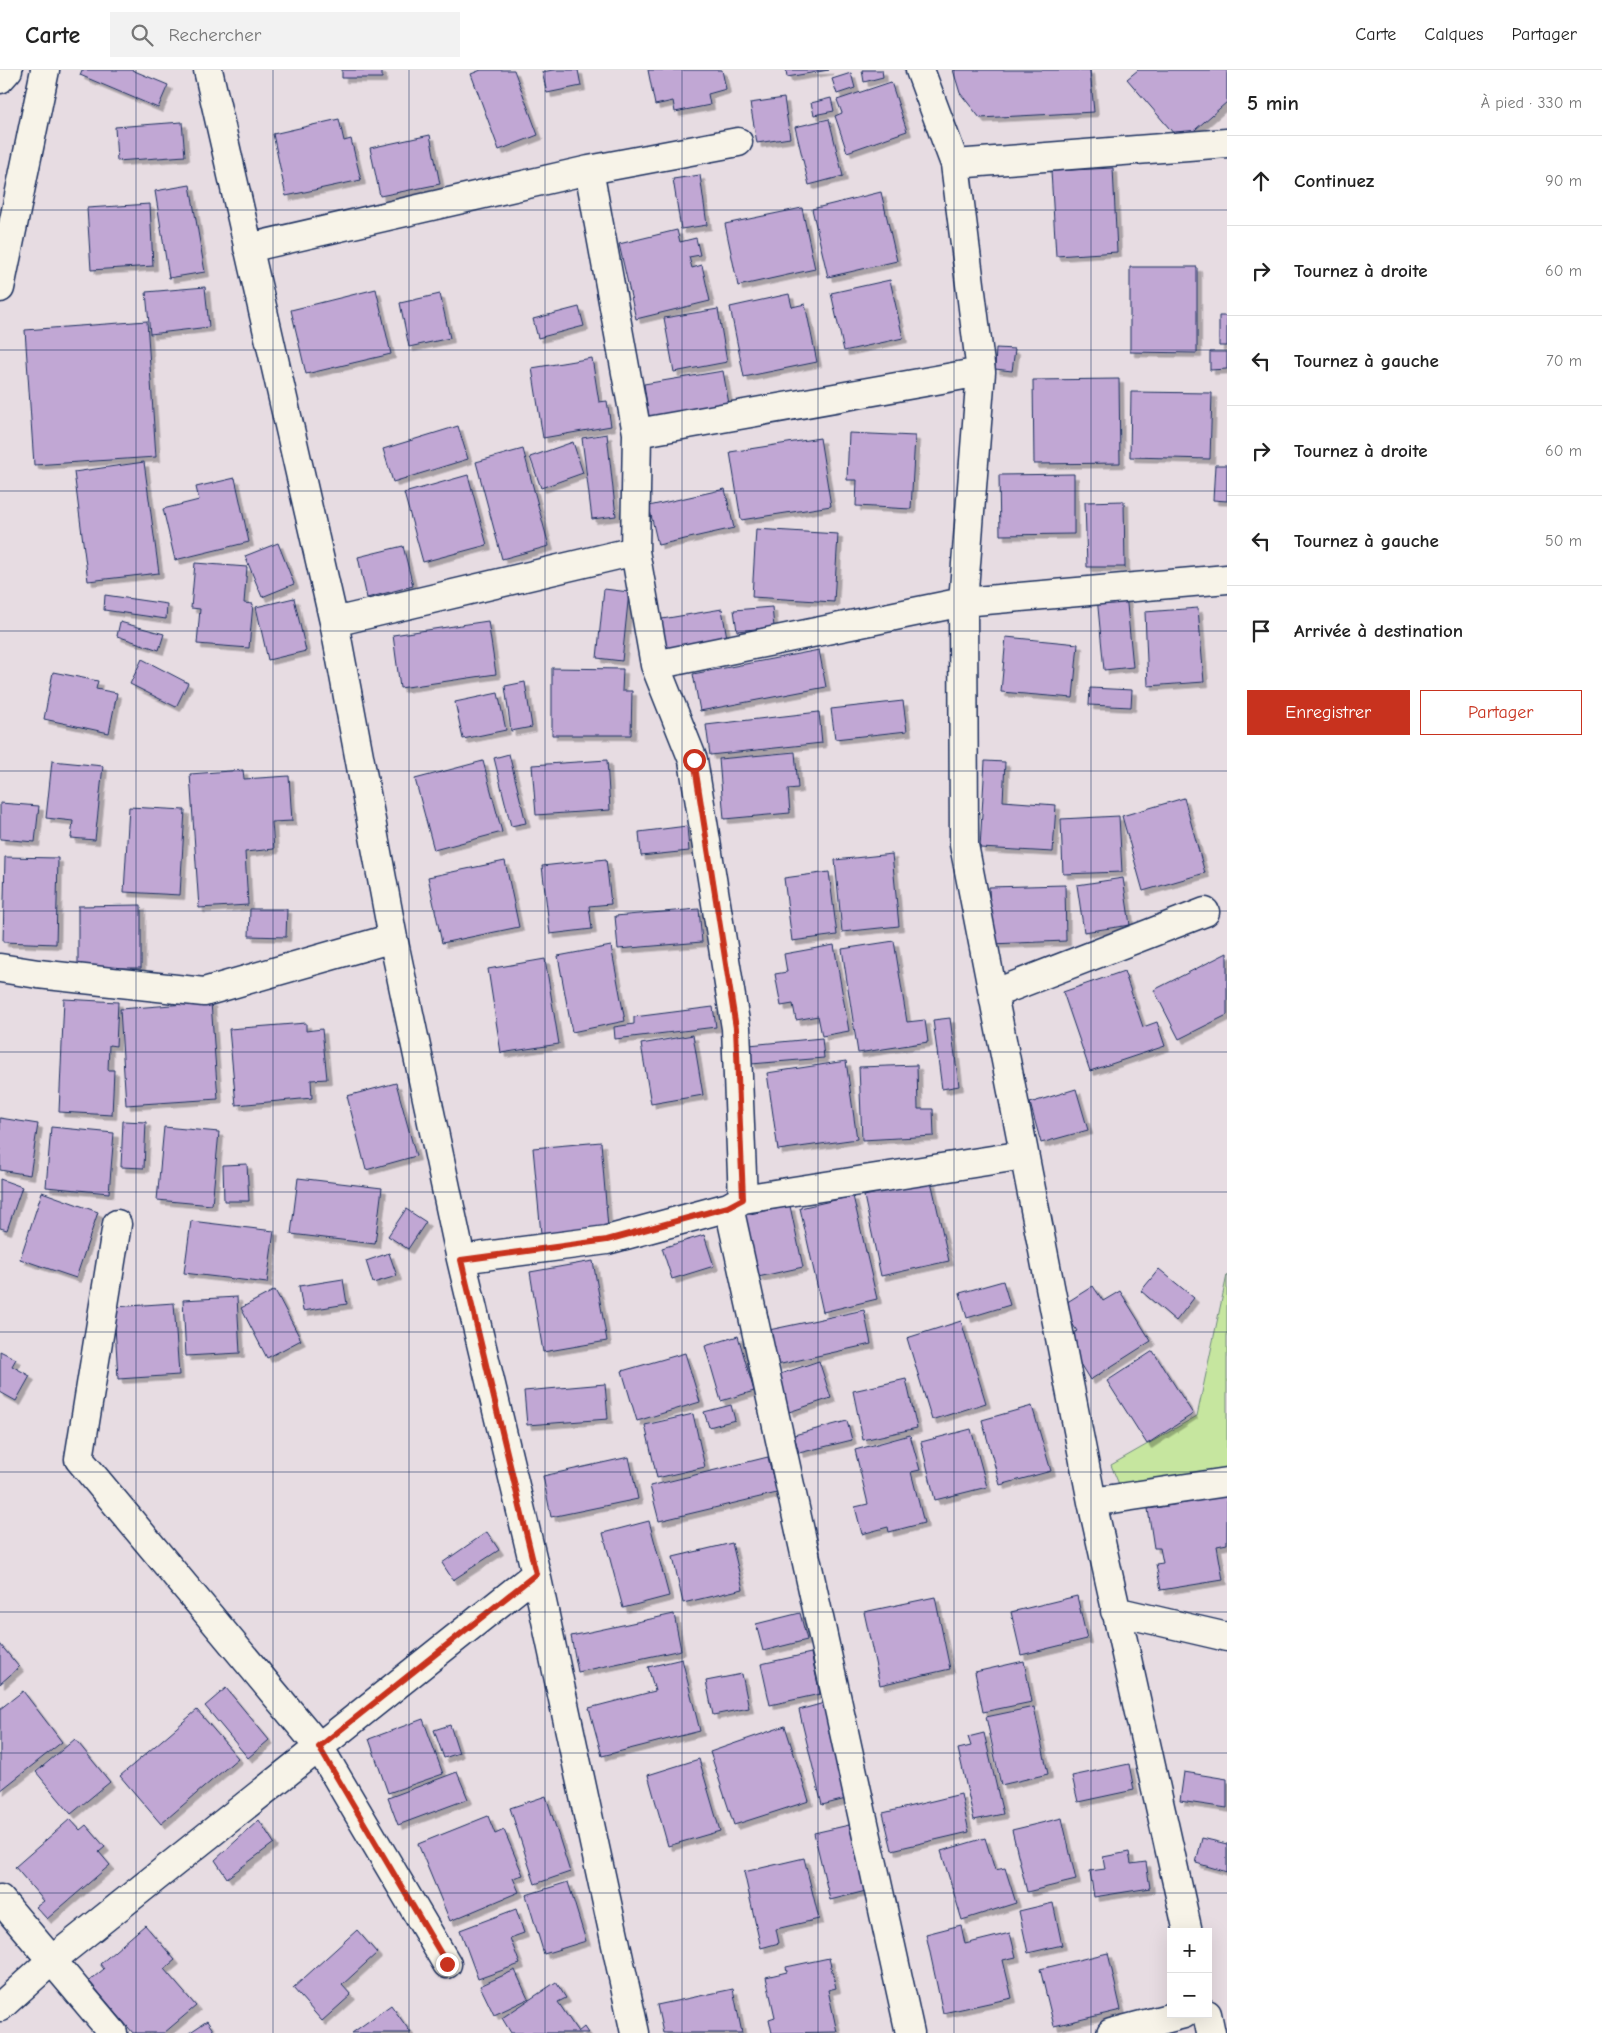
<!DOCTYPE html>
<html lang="fr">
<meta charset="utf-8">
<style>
body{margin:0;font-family:"Comic Neue",sans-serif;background:#f2f2f2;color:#222}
.controls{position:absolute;right:15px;bottom:15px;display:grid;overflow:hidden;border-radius:0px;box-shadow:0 5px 20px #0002}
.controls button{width:45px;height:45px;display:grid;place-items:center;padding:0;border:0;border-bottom:1px solid #e0e0e0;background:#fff;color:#222;font:25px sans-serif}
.stop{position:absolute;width:15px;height:15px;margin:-11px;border:4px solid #c8321e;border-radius:50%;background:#fff}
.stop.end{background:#c8321e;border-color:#fff;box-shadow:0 1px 5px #0008}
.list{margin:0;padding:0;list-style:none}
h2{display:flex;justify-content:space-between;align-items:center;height:65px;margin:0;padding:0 20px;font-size:21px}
h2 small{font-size:16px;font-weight:400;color:#767676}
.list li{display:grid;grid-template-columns:32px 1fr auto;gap:15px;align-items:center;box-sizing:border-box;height:90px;padding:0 20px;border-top:1px solid #e0e0e0}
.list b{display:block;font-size:19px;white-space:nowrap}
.list em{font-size:16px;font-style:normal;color:#767676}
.actions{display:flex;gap:10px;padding:15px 20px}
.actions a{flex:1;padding:11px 0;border:1px solid #c8321e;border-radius:0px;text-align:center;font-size:18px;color:#c8321e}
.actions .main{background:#c8321e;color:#fff}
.icon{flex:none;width:28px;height:28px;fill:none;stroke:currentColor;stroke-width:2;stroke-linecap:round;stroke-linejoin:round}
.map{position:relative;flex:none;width:1227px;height:1963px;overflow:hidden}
header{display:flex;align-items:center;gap:30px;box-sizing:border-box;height:70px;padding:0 25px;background:#fff;border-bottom:1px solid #e0e0e0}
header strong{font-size:24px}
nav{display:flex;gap:28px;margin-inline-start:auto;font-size:18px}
.search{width:350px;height:45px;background:#f2f2f2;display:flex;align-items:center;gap:12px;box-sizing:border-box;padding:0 18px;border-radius:0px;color:#767676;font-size:19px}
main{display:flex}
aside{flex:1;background:#fff}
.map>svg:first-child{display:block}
</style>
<header>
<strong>Carte</strong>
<div class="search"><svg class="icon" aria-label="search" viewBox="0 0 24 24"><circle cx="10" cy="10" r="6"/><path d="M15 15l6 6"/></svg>Rechercher</div>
<nav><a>Carte</a><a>Calques</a><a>Partager</a></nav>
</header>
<main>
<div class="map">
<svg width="1227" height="1963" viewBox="0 0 1227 1963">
<defs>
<filter id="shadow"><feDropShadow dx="4.5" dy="4.5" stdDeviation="0" flood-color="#0004"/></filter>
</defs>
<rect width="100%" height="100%" fill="#e7dce2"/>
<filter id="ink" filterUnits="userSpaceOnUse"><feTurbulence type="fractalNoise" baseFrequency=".02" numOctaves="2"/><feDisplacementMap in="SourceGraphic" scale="10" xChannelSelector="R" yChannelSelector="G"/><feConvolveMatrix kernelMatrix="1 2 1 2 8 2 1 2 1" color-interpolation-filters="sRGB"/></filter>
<g filter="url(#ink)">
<path fill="#c6e69f" stroke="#708a7e" d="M1227,1205V1412L1125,1429L1111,1395L1197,1346Z"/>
<path fill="#c1a7d4" stroke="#1b2f5e" filter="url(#shadow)" d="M82,0H132L168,15L158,38L80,5Z
M342,0H382V8H342Z
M481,0H514L538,65L499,80L471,4Z
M553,0H578L581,16L547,23L542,2Z
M648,0H722L726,19L708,24L710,35L675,42L673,31L655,35Z
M786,0H829L787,7Z
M862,0H882L883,7L864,12Z
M953,0H1090L1094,42L980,48L960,23Z
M1138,0H1227V32L1181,72L1127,9Z
M851,3L855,18L837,24L832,9Z
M891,12L907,61L847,82L835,46L842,43L837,30Z
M784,28L790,68L757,73L750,33Z
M831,28L834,41L814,45L811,33Z
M339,49L344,71L351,69L361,110L286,126L273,64Z
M829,49L843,106L809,115L795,57Z
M182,52L185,86L117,91L115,57Z
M430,65L440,114L380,126L370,78Z
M1113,98L1117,182L1056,186L1051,101Z
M700,105L707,155L681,159L673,109Z
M190,115L205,202L169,208L155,121Z
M881,122L897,191L828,207L812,139Z
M150,134L153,196L91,200L87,138Z
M802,138L815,199L738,216L725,154Z
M677,160L680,172L696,168L700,185L689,187L692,198L702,195L710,231L636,249L619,174Z
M1130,197H1197V283L1130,282Z
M890,210L903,268L844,281L831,223Z
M205,217L209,257L150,264L146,222Z
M376,219L391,284L306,304L291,240Z
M440,224L450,268L409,277L400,233Z
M789,224L792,237L805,234L817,292L744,307L730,237Z
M579,237L584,256L538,268L533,249Z
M718,239L727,292L674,302L664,248Z
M1219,246H1227V276H1219Z
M147,251L156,387L34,395L25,260Z
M996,278L1015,279L1012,301L995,299Z
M1210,282H1227V299L1210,300Z
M592,288L599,332L607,331L611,356L543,368L532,298Z
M723,301L729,334L649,349L644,314Z
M1119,309L1120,393L1034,394L1033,310Z
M1131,322L1212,323L1210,389L1130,387Z
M458,356L468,389L393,412L383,379Z
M849,363L915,366L911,439L856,436L857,410H847Z
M607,364L616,446L592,449L582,368Z
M820,368L831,436L741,450L730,382Z
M573,372L583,403L541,418L530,387Z
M523,379L549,476L502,489L476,392Z
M144,392L159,503L88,511L74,402Z
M1215,395H1227V431L1213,430Z
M1074,404V464L1000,465L999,405Z
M468,405L487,475L423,492L404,423Z
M235,408L249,472L175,490L163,439L199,430L196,417Z
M725,419L734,458L658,475L649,436Z
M1124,431L1125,497H1087L1085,432Z
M756,459L838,464L834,532L752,527Z
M278,473L294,514L262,527L245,486Z
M403,476L413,516L367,528L358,487Z
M195,493L247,497L244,533L253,534L249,578L197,574L200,539L191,538Z
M604,519L629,522L622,591L597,588Z
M1126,524L1133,597L1104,600L1097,527Z
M105,525L167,534L166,549L104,540Z
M294,528L306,581L268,590L256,537Z
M772,537L774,557L737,561L734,540Z
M1198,538L1204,612L1148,616L1145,542Z
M722,539L727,568L661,579L656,550Z
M488,551L496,604L400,618L393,565Z
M120,552L164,564L159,580L117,566Z
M1006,567L1078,574L1073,628L1001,622Z
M819,580L826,617L700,641L693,604Z
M142,589L188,613L176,637L130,614Z
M552,598L623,599L622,621H632L631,665H552Z
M53,602L98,611L96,619L117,623L109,663L44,649Z
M525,612L532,657L511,661L505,616Z
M1090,618L1132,620L1131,637L1089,635Z
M498,623L506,660L463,669L455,632Z
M903,631L907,661L835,669L831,639Z
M819,642L822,673L710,685L706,655Z
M795,682L798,718L788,719L790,743L724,749L719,689Z
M509,684L526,753L511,756L494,688Z
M607,690L610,740L536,745L532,695Z
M52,691L103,696L95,770L71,768L73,751L46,748Z
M483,691L502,762L434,780L415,709Z
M985,691L1005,692L1003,731L1056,735L1053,782L980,778Z
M243,700L244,709L289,706L292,751L272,752L274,779L245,782L248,835L199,838L190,704Z
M1184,728L1205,803L1143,821L1122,746Z
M0,733L39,736L35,772L0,769Z
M129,737L185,740L180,825L124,822Z
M1119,746L1122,802L1063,804L1061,749Z
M687,756L689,781L641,786L639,762Z
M892,784L899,856L842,862L835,790Z
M5,787L58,788L56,874L3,872Z
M606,789L611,834L589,836L592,859L550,864L542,796Z
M505,791L519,857L442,873L428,807Z
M829,802L837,865L792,871L784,808Z
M1123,808L1130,855L1084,862L1077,815Z
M1065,815L1066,871L991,874L989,817Z
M141,835V898H78V836Z
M250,839H287L286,867L249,866Z
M699,839L702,872L618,879L615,846Z
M894,871L907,952L925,950L928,972L858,983L842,879Z
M834,875L849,961L822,966L818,946L796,950L793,934L781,936L775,904L787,902L784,884Z
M611,876L625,951L572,962L558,886Z
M1227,883V945L1179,969L1154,920Z
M545,889L559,974L501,983L488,899Z
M1124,901L1143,957L1157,952L1165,976L1090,1001L1063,922Z
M64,929L118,932L116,976L109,975L108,1000H114L112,1045L59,1042Z
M211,932L218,1029L126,1035L120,939Z
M713,937L716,957L615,969L614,957L634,954V947Z
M950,948L959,1016L942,1019L933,950Z
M306,953V961L322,959L327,1009L311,1010L312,1028L236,1035L229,959Z
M693,965L703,1025L651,1034L641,974Z
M822,968L824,988L751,994L749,975Z
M846,991L857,1069L778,1080L767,1003Z
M917,995L918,1039H933L934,1066L862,1070L859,997Z
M396,1013L416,1086L366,1100L347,1026Z
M1076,1019L1088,1060L1041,1073L1030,1033Z
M0,1048L38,1054L30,1105L0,1100Z
M123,1051L146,1052L144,1098L121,1097Z
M51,1057L114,1063L109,1123L46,1117Z
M164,1057L219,1062L212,1135L157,1130Z
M601,1072L608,1158L541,1164L533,1078Z
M247,1094L249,1131H224L223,1095Z
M298,1108L382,1118L375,1174L291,1164Z
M0,1109L22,1117L7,1160L0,1158Z
M931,1111L949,1191L881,1206L864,1126Z
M42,1122L98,1142L76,1208L20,1189Z
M853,1126L877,1229L823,1242L800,1138Z
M790,1136L803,1197L758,1207L745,1145Z
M406,1139L426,1152L408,1179L388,1166Z
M191,1151L274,1161L267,1213L184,1203Z
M704,1165L714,1196L672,1209L662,1178Z
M389,1183L397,1206L373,1213L366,1191Z
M593,1191L607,1271L543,1282L530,1202Z
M1159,1199L1194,1228L1176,1251L1141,1221Z
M343,1209L347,1234L303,1241L299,1216Z
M1003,1211L1010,1235L967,1248L960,1223Z
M1093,1216L1103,1231L1120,1221L1151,1271L1090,1310L1065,1269L1077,1261L1061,1236Z
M275,1220L301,1270L267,1288L241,1238Z
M237,1227L240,1283L186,1286L183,1230Z
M174,1233L179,1305L118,1309L114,1237Z
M864,1240L871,1274L777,1295L769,1260Z
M961,1251L986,1333L932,1350L907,1268Z
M738,1266L754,1321L721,1331L705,1276Z
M0,1281L16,1289L12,1296L30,1306L16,1331L0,1322Z
M1153,1281L1193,1344L1147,1374L1107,1311Z
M685,1283L700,1332L637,1351L622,1301Z
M819,1291L831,1328L789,1342L777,1305Z
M906,1309L917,1358L863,1370L853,1321Z
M605,1314L608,1349L527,1355L524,1321Z
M731,1335L735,1350L709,1357L704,1342Z
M1032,1336L1051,1401L1000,1415L982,1350Z
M693,1344L705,1397L657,1408L645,1355Z
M847,1351L852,1370L799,1383L794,1365Z
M971,1359L987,1417L935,1430L921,1372Z
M910,1365L920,1400L911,1402L924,1453L889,1462L888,1457L862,1464L855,1437L868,1434L855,1380Z
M629,1387L638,1429L551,1447L543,1406Z
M768,1387L777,1423L659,1451L650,1416Z
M1227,1426V1474L1217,1476L1223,1510L1161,1520L1156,1494L1163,1493L1160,1478H1154L1148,1439Z
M649,1451L669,1526L623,1538L603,1463Z
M487,1462L499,1480L453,1510L442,1493Z
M732,1473L743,1519L683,1533L673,1487Z
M1077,1526L1087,1569L1021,1585L1011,1542Z
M935,1527L950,1599L880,1615L864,1542Z
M800,1543L807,1570L763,1581L756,1554Z
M674,1544L681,1580L578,1602L571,1566Z
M0,1574L19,1597L0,1614Z
M811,1583L820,1624L770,1635L761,1594Z
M682,1589L700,1661L602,1686L589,1638L655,1621L648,1597Z
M1024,1591L1032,1632L983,1642L975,1602Z
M742,1604L749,1638L713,1645L706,1611Z
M226,1618L269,1670L248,1688L205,1636Z
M23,1621L62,1672L0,1721V1639Z
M824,1633L846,1729L822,1735L799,1640Z
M1034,1637L1048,1704L1001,1715L986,1647Z
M197,1640L238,1688L161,1754L120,1706Z
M423,1649L443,1704L388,1723L369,1669Z
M450,1655L459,1683L444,1688L434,1660Z
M785,1656L809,1731L734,1755L710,1682Z
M984,1663L1003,1744L974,1750L958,1679L971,1676L968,1667Z
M75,1669L110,1712L71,1744L36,1702Z
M699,1689L720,1761L668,1776L648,1705Z
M1129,1694L1134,1720L1078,1732L1072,1706Z
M457,1702L468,1729L398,1755L388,1728Z
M1184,1702L1227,1709V1738L1180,1731Z
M961,1724L969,1762L892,1780L883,1743Z
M546,1726L570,1802L535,1814L510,1738Z
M488,1746L495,1764L504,1760L523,1805L513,1808L519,1822L450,1851L418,1774Z
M1062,1748L1076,1810L1027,1822L1012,1760Z
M70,1749L80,1760L86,1755L105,1777L99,1782L110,1795L47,1849L36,1837L44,1831L15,1797Z
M259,1750L274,1773L227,1808L215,1790Z
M849,1755L866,1821L830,1830L814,1763Z
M985,1768L995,1800L1005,1798L1016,1833L962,1850L941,1781Z
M1202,1768L1227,1774V1802L1196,1793Z
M1129,1782L1131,1794L1146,1792L1150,1818L1094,1827L1090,1801L1105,1799L1103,1787Z
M804,1788L819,1849L776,1859L779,1873L761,1878L744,1802Z
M568,1812L586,1871L544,1884L526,1825Z
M1053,1833L1062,1875L1028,1883L1019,1841Z
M516,1839L524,1863L510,1868L520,1894L478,1909L460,1860Z
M145,1855L175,1890L164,1899L196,1936L164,1963H133L89,1911L104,1899L100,1894Z
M961,1855L965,1874L1010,1863L1016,1887L1003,1890L1012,1928L943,1943L926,1864Z
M357,1860L377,1883L342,1915L351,1925L322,1951L293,1918Z
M1108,1883L1121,1940L1054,1956L1040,1899Z
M829,1888L836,1918L828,1920L837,1962L772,1963L769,1949L775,1947L766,1907L787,1902L786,1897Z
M515,1900L528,1929L494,1945L480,1916Z
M556,1912L566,1928L558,1932L578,1962L584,1957L588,1963H511L502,1948Z
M733,1919L742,1963H663L657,1935Z
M391,1935L411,1963H352Z
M207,1951L215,1963H189Z"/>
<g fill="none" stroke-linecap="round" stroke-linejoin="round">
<defs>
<path id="minor" d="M208,0L334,552L393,868L461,1189L536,1504L635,1963
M920,0L955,94L981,302L963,532L964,775L1092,1432L1188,1862
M0,9L8,0
M955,94L1227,73
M589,100L637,363L635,481L655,595L693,690L736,958L743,1129
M248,178L589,100L738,72
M0,218L45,0
M637,363L981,302
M334,552L635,481
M655,595L963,532L1227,509
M0,898L38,904L204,922L393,868
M993,924L1205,842
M729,1137L910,1963
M117,1154L79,1389L319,1677L447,1894
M461,1189L607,1170L729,1137L743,1129L1024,1085
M1092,1432L1227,1412
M1115,1541L1227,1567
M0,1829L113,1963
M0,1937L52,1890L536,1504
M1207,1944L1211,1963
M1111,1963L1184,1944"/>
</defs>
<use href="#minor" stroke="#1b2f5e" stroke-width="31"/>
<use href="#minor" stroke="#f7f3e8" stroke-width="28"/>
</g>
</g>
<g fill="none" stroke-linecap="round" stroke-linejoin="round" filter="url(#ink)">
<path stroke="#c8321e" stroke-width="6" d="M447,1894L319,1677L536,1504L461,1190L607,1170L728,1137L743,1129L736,958L694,690"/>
</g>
<path fill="none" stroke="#1b2f5e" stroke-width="1" stroke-opacity="0.55" d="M136,0V1963M273,0V1963M409,0V1963M545,0V1963M682,0V1963M818,0V1963M954,0V1963M1091,0V1963M0,140H1227M0,280H1227M0,421H1227M0,561H1227M0,701H1227M0,841H1227M0,982H1227M0,1122H1227M0,1262H1227M0,1402H1227M0,1542H1227M0,1683H1227M0,1823H1227"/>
</svg>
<div class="controls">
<button>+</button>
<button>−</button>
</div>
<div class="stop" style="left:694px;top:690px"></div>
<div class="stop end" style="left:447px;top:1894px"></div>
</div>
<aside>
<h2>5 min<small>À pied · 330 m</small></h2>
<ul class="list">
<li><svg class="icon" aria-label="ahead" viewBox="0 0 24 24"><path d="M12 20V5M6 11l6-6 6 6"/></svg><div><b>Continuez</b></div><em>90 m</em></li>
<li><svg class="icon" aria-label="right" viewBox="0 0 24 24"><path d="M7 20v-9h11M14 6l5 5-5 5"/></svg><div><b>Tournez à droite</b></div><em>60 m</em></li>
<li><svg class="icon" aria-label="left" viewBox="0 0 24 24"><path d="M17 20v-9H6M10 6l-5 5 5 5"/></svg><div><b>Tournez à gauche</b></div><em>70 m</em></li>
<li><svg class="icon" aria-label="right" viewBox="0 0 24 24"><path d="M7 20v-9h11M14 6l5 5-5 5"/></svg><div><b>Tournez à droite</b></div><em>60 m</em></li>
<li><svg class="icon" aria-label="left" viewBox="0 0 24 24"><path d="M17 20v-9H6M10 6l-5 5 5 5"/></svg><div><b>Tournez à gauche</b></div><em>50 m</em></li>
<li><svg class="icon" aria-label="arrive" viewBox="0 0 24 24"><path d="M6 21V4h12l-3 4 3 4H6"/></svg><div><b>Arrivée à destination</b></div></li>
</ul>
<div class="actions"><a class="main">Enregistrer</a><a>Partager</a></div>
</aside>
</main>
